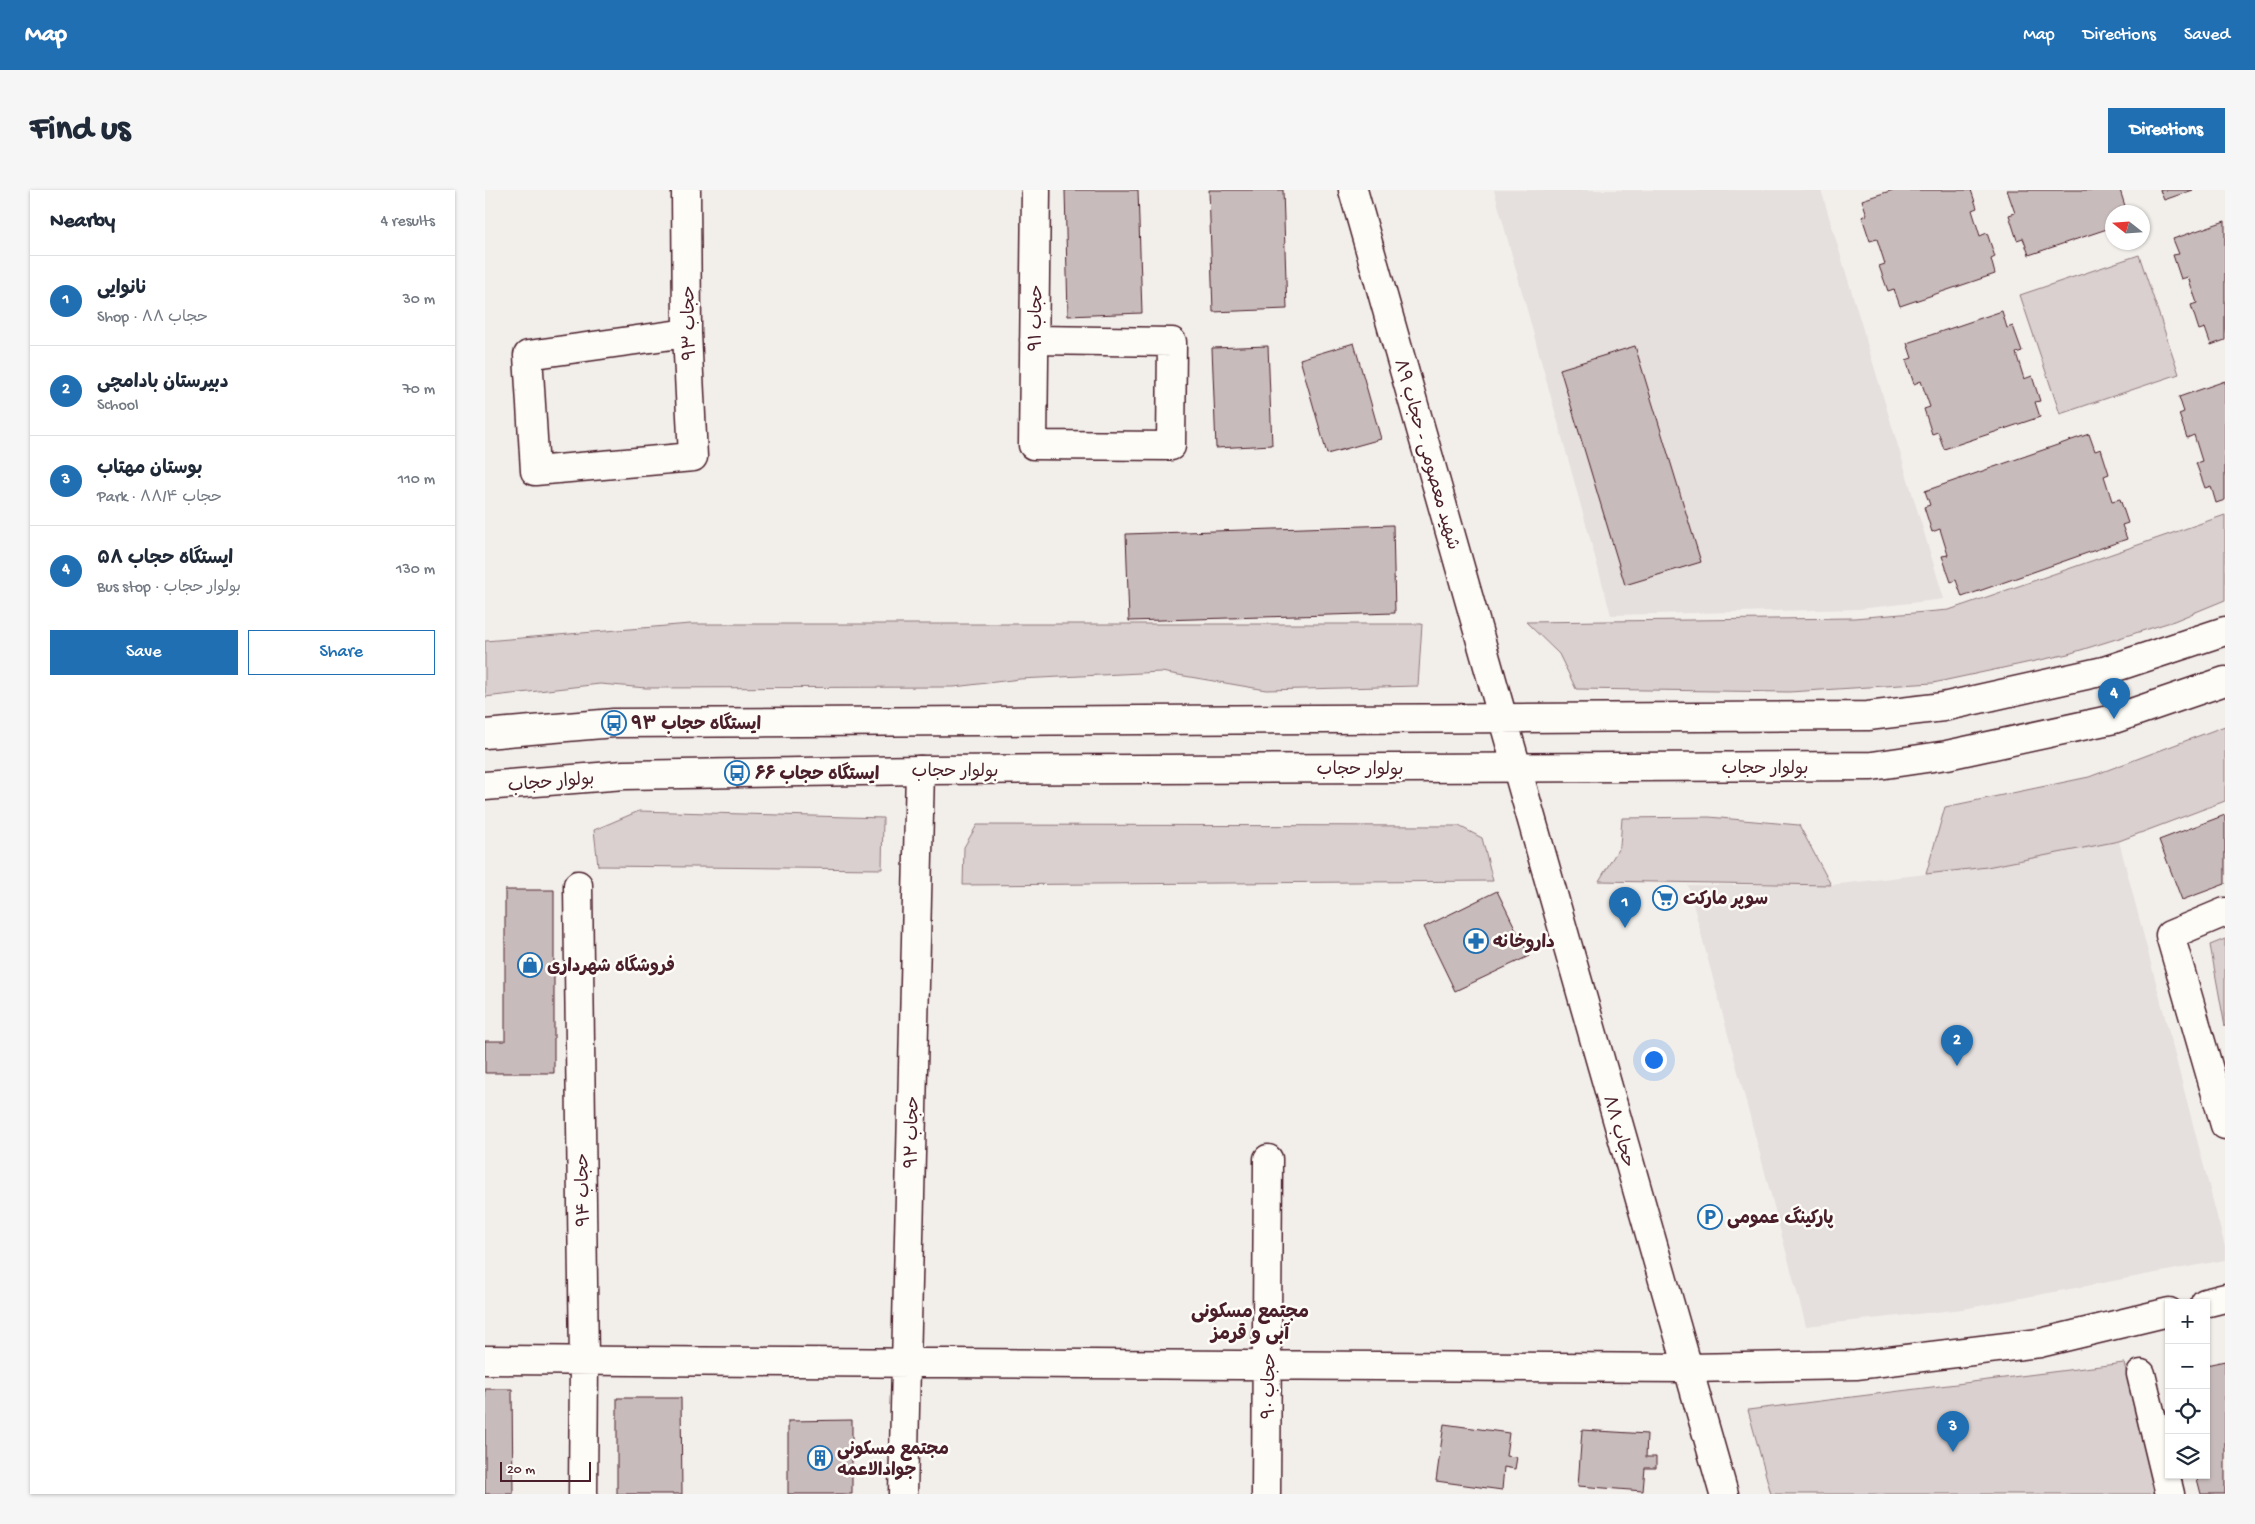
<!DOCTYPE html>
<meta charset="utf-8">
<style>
body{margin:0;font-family:"Gochi Hand","Playpen Sans Arabic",sans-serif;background:#f6f6f7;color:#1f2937}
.controls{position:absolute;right:15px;bottom:15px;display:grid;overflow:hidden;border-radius:0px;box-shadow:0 1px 4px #0004}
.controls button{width:45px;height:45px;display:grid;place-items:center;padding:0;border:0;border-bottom:1px solid #e0e1e3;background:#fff;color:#1f2937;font:25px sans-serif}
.compass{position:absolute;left:1620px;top:15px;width:45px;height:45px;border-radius:50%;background:#fff;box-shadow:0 1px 4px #0004;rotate:287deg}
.scale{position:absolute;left:15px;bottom:12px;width:91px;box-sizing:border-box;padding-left:5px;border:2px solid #4a1f2b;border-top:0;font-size:14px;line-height:18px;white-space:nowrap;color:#4a1f2b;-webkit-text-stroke:4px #fdfcf7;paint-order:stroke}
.you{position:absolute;left:1168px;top:869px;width:18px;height:18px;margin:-12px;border:4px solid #fff;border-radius:50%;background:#1a73e8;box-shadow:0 0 0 8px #1a73e833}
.badge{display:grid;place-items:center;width:32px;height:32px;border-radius:50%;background:#1f6fb2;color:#fff;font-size:16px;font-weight:700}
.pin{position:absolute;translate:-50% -41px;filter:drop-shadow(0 1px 2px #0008)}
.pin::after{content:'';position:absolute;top:26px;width:18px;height:15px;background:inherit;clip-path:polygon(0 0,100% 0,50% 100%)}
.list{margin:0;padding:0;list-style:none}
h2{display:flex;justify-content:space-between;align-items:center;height:65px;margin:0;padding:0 20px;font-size:21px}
h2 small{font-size:16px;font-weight:400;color:#747a83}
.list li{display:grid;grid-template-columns:32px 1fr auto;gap:15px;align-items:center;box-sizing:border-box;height:90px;padding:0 20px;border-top:1px solid #e0e1e3}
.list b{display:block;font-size:19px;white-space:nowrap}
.list p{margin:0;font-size:16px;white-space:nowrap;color:#747a83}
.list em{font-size:16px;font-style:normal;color:#747a83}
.actions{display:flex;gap:10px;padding:15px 20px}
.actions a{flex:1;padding:11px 0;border:1px solid #1f6fb2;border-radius:0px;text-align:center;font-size:18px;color:#1f6fb2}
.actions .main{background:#1f6fb2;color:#fff}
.icon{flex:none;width:28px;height:28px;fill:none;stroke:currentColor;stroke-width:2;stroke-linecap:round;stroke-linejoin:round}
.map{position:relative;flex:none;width:1740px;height:1304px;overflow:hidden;border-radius:0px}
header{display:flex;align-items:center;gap:30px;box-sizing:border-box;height:70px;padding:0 25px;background:#1f6fb2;color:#fff}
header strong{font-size:24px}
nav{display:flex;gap:28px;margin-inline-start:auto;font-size:18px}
.intro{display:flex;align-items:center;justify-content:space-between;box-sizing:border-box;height:120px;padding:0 30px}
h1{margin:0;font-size:35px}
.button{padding:12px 22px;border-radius:0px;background:#1f6fb2;color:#fff;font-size:18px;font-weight:700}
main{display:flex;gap:30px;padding:0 30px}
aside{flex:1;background:#fff;border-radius:0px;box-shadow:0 1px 4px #0004}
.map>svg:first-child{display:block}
</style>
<header>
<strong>Map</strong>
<nav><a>Map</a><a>Directions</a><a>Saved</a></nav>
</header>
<div class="intro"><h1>Find us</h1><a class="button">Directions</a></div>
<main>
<aside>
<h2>Nearby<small>4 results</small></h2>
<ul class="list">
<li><span class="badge">1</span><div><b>نانوایی</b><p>Shop · حجاب ۸۸</p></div><em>30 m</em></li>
<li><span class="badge">2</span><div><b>دبیرستان بادامچی</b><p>School</p></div><em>70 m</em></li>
<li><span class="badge">3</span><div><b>بوستان مهتاب</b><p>Park · حجاب ۸۸/۴</p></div><em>110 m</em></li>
<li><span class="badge">4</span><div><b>ایستگاه حجاب ۵۸</b><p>Bus stop · بولوار حجاب</p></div><em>130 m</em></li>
</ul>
<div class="actions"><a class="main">Save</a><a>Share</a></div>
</aside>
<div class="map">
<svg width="1740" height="1304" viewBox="0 0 1740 1304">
<rect width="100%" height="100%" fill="#f2efeb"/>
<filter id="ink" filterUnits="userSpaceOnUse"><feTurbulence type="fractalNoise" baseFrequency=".02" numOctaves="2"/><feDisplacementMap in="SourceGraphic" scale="10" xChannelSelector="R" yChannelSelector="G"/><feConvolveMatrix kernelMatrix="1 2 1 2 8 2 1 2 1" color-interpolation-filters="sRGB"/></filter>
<g filter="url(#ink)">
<path fill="#e5dfdd" d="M1009,0H1336L1459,409L1374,419L1126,425Z
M1634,651L1740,1057V1070L1478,1119L1321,1136L1203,695H1346L1502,677Z"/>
<path fill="#d9d0cf" stroke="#92787d" d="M1654,65L1694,184L1575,224L1535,105Z
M1740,325V410L1689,431L1583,464L1448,493L1304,502L1091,499L1074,464L1041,432L1369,428L1464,420Z
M205,434H937L933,496L781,500L676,482L535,489L469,497L161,498L115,494L0,507V451Z
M1740,536V611L1634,651L1502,677L1441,684L1460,617L1604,587Z
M154,621L398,628L397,679L113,676L109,640Z
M1224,627L1314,635L1346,695L1114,691L1135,656L1137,628Z
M492,635L974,636L997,648L1008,691L478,695L479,657Z
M1740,749V837L1725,755Z
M1639,1173L1671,1304H1286L1263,1220Z"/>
<path fill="#c8bbbb" stroke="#4a1f2b" d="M580,0H653L657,123L583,126Z
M724,0H798L802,119L728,122Z
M1408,0H1486L1492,18L1487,20L1495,46L1502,43L1510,67L1506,69L1510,84L1415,116L1409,99L1403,101L1394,76L1400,74L1392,49L1385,51L1377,27L1382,25L1377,10Z
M1522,0H1635L1640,16L1635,18L1636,22H1628V37L1544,65L1538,48L1532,50L1524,25L1530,23Z
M1675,0H1708L1679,10Z
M1740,31V150L1726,155L1720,138L1714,140L1706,115L1712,113L1703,87L1696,89L1688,65L1694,64L1688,49Z
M1517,121L1522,138L1528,136L1537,161L1531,163L1539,189L1547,186L1555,211L1550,212L1555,227L1459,259L1453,242L1447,244L1439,219L1445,217L1436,191L1429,194L1421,170L1427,168L1422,153Z
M869,153L896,249L842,264L815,169Z
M783,156L787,255L731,258L727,158Z
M1150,156L1216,372L1140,395L1075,179Z
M1740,191V310L1731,313L1726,296L1720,298L1711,273L1717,271L1709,245L1702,248L1694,224L1699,222L1694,207Z
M1604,244L1610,261L1616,259L1624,284L1619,286L1627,311L1635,309L1643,333L1637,335L1642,349L1477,407L1471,390L1466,392L1457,366L1463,365L1455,339L1447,342L1439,317L1445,315L1440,301Z
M908,335L910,423L644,431L641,344Z
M1740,625V694L1697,710L1674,650Z
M20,700H69V883H0V851H20Z
M1012,701L1044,766L970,801L939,737Z
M1740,1171V1304H1716L1711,1285H1721V1175Z
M0,1199H27L28,1304H0Z
M132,1208H196L197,1304H132Z
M367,1230V1304H303V1231Z
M959,1234L1024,1243L1021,1266L1032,1267L1030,1279L1019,1277L1017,1300L951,1291Z
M1097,1240L1162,1244L1161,1267H1171V1278H1160L1158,1301L1093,1296Z"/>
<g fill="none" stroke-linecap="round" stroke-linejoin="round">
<defs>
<path id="minor" d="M201,0L202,143L208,267L50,281L43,165L202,143
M868,0L1018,529
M549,150L687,152L686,256L548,255L551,0
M1032,578L1239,1304
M93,695L99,1172L98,1304
M1740,722L1685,745L1740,935
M1720,1113L1740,1108
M0,1170L1202,1178L1371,1175L1555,1153L1684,1122
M1656,1184L1685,1304
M418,1304L435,580
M781,1304L783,969"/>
<path id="major" d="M1018,529L1032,578
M0,544L129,533L1383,526L1458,517L1619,481L1740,441
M0,596L139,585L435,580L1387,576L1462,565L1629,529L1740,491"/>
</defs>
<use href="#minor" stroke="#4a1f2b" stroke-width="31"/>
<use href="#major" stroke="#4a1f2b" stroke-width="31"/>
<use href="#minor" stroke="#fdfcf7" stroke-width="28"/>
<use href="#major" stroke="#fdfcf7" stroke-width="28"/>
</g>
</g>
<defs>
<symbol id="bus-ring" viewBox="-11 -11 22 22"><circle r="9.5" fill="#fdfcf7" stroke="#1f6fb2" stroke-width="1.5"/><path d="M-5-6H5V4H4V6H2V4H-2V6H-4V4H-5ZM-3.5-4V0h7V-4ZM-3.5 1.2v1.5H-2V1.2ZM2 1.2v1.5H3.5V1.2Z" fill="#1f6fb2"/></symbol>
<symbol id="supermarket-ring" viewBox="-11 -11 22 22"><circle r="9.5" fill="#fdfcf7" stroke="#1f6fb2" stroke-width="1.5"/><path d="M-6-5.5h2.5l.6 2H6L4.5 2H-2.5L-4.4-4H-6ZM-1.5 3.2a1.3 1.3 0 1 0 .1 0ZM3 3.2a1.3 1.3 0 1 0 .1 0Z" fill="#1f6fb2"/></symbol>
<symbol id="pharmacy-ring" viewBox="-11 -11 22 22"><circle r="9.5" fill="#fdfcf7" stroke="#1f6fb2" stroke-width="1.5"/><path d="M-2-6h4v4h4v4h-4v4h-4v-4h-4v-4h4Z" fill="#1f6fb2"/></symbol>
<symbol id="shop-ring" viewBox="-11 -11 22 22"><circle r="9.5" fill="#fdfcf7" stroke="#1f6fb2" stroke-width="1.5"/><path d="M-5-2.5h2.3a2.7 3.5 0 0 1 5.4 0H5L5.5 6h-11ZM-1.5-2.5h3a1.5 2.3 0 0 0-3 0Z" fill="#1f6fb2"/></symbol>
<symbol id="parking-ring" viewBox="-11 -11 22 22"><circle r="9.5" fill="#fdfcf7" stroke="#1f6fb2" stroke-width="1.5"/><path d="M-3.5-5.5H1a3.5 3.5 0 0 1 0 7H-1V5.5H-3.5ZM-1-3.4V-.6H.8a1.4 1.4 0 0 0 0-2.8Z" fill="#1f6fb2"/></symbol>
<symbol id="building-ring" viewBox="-11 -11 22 22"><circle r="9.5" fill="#fdfcf7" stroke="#1f6fb2" stroke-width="1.5"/><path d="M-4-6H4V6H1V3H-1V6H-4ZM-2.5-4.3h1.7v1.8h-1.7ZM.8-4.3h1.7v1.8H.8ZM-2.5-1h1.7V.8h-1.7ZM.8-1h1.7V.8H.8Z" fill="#1f6fb2"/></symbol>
</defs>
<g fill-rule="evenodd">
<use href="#bus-ring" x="115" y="519" width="28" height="28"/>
<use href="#bus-ring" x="238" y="569" width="28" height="28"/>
<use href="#supermarket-ring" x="1166" y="694" width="28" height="28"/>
<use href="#pharmacy-ring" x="977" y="737" width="28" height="28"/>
<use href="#shop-ring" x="31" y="761" width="28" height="28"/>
<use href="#parking-ring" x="1211" y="1013" width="28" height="28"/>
<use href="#building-ring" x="321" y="1254" width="28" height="28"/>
</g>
<g text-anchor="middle" stroke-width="5" stroke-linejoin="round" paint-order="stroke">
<g font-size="18" fill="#4a1f2b" stroke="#fdfcf7">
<text transform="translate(550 128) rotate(-89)" y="6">حجاب ۹۱</text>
<text transform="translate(203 133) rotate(-91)" y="6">حجاب ۹۳</text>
<text transform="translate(943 264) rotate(74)" y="6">شهید معصومی - حجاب ۸۹</text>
<text x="1280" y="583">بولوار حجاب</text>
<text x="875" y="584">بولوار حجاب</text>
<text x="470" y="586">بولوار حجاب</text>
<text transform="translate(66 591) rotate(-5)" y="6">بولوار حجاب</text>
<text transform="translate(1135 941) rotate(74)" y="6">حجاب ۸۸</text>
<text transform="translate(426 942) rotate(-89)" y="6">حجاب ۹۲</text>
<text transform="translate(97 1000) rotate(-91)" y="6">حجاب ۹۴</text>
<text transform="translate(783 1196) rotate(-89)" y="6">حجاب ۹۰</text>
</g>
<g font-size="18" font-weight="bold" fill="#4a1f2b" stroke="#fdfcf7" text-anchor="start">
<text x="146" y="539">ایستگاه حجاب ۹۳</text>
<text x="270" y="589">ایستگاه حجاب ۶۶</text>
<text x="1198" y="714">سوپر مارکت</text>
<text x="1008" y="757">داروخانه</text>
<text x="62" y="781">فروشگاه شهرداری</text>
<text x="1242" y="1033">پارکینگ عمومی</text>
<text x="352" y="1264">مجتمع مسکونی<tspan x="352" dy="21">جوادالاعمه</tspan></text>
</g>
<g font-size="19" font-weight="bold" fill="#4a1f2b" stroke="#fdfcf7">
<text x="765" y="1127">مجتمع مسکونی<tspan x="765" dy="22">آبی و قرمز</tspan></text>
</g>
</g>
</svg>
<div class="controls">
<button>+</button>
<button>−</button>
<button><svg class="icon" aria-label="locate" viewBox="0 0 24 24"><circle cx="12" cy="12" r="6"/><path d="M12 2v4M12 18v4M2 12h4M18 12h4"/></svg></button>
<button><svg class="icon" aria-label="layers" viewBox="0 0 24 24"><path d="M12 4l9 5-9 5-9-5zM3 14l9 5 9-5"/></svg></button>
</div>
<svg class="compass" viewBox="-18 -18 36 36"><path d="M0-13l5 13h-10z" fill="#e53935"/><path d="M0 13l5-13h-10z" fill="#747a83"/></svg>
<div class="scale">20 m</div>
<div class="you"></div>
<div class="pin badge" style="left:1140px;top:738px">1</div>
<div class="pin badge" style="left:1472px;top:876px">2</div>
<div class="pin badge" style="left:1468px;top:1262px">3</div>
<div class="pin badge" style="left:1629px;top:529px">4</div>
</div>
</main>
